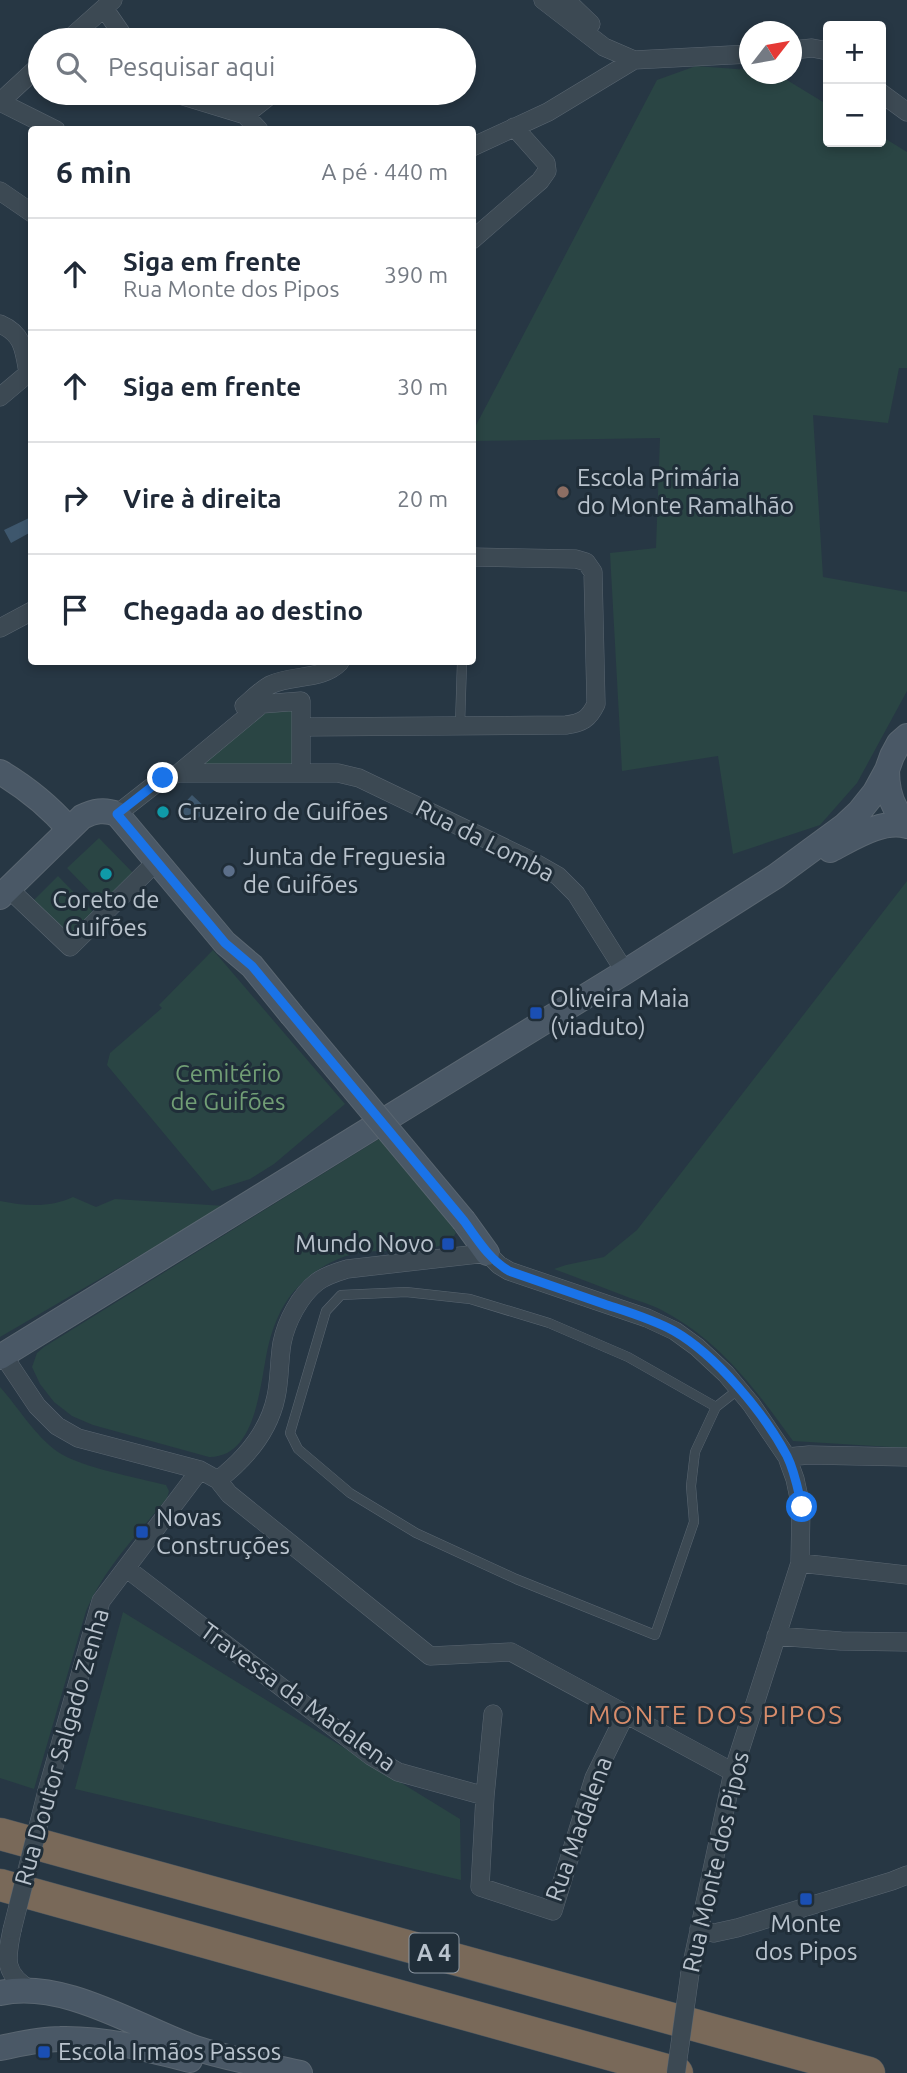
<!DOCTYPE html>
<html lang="pt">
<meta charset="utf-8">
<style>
body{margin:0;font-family:Ubuntu,sans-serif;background:#f6f6f7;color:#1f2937}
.controls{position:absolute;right:21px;top:21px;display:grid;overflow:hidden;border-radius:7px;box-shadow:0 4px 10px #0003}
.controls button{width:63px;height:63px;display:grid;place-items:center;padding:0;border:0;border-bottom:2px solid #e0e1e3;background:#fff;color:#1f2937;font:35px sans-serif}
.compass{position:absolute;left:739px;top:21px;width:63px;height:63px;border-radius:50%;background:#fff;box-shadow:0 4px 10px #0003;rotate:59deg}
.stop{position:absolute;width:21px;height:21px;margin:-16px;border:5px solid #1a73e8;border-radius:50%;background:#fff}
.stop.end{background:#1a73e8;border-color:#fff;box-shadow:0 2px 7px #0008}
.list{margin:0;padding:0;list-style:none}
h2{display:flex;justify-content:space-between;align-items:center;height:91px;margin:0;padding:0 28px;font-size:30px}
h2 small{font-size:23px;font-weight:400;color:#747a83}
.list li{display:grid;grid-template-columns:46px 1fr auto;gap:21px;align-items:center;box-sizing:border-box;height:112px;padding:0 28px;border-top:2px solid #e0e1e3}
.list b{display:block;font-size:26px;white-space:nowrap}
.list p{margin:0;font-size:23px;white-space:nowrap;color:#747a83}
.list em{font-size:23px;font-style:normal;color:#747a83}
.icon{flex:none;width:38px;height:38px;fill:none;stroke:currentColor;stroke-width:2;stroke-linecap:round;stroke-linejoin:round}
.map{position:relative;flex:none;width:907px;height:2073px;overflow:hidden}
.search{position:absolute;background:#fff;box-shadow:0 4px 10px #0003;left:28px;top:28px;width:448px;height:77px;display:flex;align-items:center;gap:18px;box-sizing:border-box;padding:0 24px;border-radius:38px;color:#747a83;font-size:26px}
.panel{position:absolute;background:#fff;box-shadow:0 4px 10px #0003;left:28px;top:126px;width:448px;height:539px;border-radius:7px}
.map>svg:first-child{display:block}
</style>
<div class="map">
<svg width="907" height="2073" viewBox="0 0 907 2073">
<rect width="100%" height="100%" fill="#273744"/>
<path fill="#2a4544" d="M696,66L749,70L750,74H777L828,105V142H881V136L907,152V368H899L888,423L813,415L823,577L907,592V691L857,783L820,825L733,854L718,756L622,771L610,553L656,548L660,438L472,441L473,431L657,80Z
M264,708H295V769L193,768Z
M99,838L136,876L104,906L67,868Z
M58,876L95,914L69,939L32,902Z
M907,881V1448L793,1441C757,1391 721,1342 665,1312C655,1306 642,1302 630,1298C605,1288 580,1279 554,1269L566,1265L604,1257L637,1230Z
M213,950L345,1104L274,1164L250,1179L212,1191L107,1065L110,1053L162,1008L159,1005Z
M379,1139L449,1221L456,1233C443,1257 388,1249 364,1252C334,1256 306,1274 288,1299C279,1312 273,1327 269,1343C260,1377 259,1458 209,1457L93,1425L72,1416L54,1402L40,1384L32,1367L37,1353L44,1347Z
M73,1197L96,1207L115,1199L225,1206L0,1337V1201C25,1206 50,1208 73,1197Z
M0,1387C19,1408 34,1435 58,1452C80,1467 138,1478 166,1485L169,1491L167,1498C138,1534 104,1568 86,1611L34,1789L0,1778Z
M123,1612L460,1819L461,1880L75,1789Z"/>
<path fill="#3e576d" d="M29,518L31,522V532L11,543L4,530Z
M192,795L207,809L193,823L179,809Z"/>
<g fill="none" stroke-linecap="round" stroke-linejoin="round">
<defs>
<path id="lane" d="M460,725L462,662
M716,1407L628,1357L549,1323L470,1299L406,1292L341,1295L326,1311L290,1433L298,1449L350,1493L416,1533L516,1579L655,1635L694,1522L691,1486L695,1452L716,1407L739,1389"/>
<path id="street" d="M543,0L604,47L634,60L750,54
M566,0L591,24
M104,8L126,40
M68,40L113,0
M792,50L812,48L828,51
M40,65L0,102L56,130
M173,93L245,115L259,130
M881,93L907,112
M245,115L273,93
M472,147L548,112L634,60
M0,191L32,213
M472,240L540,181L547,171L546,163L514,127
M0,324C23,334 24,349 28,373
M0,397L32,370
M0,628L32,611
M244,706C252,699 261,690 270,685C292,674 322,681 340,662
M302,727L566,725C582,723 589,719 596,704L593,572L586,562L576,559L472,557
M179,773L262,704L301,701V773
M117,814L163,778L179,773H338L359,778L530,860L558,876L576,894L625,972
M9,889L70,947L157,861
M3,1355L37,1406L57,1426L78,1438L200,1470L218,1480L229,1494L430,1656L511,1652L733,1772
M787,1457L809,1455L907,1457
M218,1480C245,1459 269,1431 276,1397C280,1379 279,1360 282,1343C286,1322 300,1295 317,1282C326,1275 337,1272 347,1269L487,1253L499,1265L509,1271L647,1318L675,1331L697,1347L726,1374L751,1404L787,1457L795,1479L801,1507L800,1563L733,1772L690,1973
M800,1563L907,1575
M126,1568L371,1756L398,1772L485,1796
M776,1636L841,1641L907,1642
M493,1714L485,1796L480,1887L553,1911L594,1778L625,1715
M47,1791L101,1601L200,1470
M699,1929L714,1933L737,1928L892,1881L907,1875
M12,1930C6,1959 3,1974 31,1990"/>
<path id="secondary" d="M887,770C887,790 891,809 907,822
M0,772C27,788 49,806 69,829
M830,850C852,839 882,819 907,826
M0,897L82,817C94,811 104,809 117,814L225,943L252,966L291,1014
M464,1221L487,1253
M0,1357L625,972L776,876L844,826L859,812L875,792L887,770L892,756L899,743L907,736
M0,1993C64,1979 136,2027 195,2048C228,2059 266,2065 300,2073
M0,2048C20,2044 40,2039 60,2039C105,2038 147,2049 190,2060"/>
<path id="highway" d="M0,1834L869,2073
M0,1885L677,2073"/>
</defs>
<use href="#lane" stroke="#5a6671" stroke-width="10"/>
<use href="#street" stroke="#5a6671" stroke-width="19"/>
<use href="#secondary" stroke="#5a6671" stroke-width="26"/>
<use href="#highway" stroke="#46535e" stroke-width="33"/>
<use href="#lane" stroke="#3c4953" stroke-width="9"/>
<use href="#street" stroke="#3c4953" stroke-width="18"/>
<use href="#secondary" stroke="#4a5866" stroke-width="24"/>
<use href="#highway" stroke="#796959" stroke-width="32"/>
<defs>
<path id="street-bridge" d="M12,1930L47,1791
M676,2073L690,1973"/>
<path id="secondary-bridge" d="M291,1014L464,1221"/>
</defs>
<use href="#street-bridge" stroke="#5a6671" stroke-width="19" stroke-linecap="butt"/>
<use href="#secondary-bridge" stroke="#5a6671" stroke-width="26" stroke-linecap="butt"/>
<use href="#street-bridge" stroke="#3c4953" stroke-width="18"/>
<use href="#secondary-bridge" stroke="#4a5866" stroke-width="24"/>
</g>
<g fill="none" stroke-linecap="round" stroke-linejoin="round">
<path stroke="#1a73e8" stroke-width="9" d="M163,778L117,814L225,943L252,966L464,1221C478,1240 489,1259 509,1271C541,1282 573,1293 604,1304C628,1312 652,1319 674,1331C716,1355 764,1413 787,1456C795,1472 798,1490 802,1507"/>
</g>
<circle fill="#8d6e63" stroke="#202e39" stroke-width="2.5" cx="563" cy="492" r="7"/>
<g fill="#0f9aa8" stroke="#202e39" stroke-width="2.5">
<circle cx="163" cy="812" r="7"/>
<circle cx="106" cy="874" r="7"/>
</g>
<circle fill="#5c6f8a" stroke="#202e39" stroke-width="2.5" cx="229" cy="871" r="7"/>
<g fill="#1a4fb4" stroke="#202e39" stroke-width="2.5">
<rect x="529" y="1006" width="14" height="14" rx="3.5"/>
<rect x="441" y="1237" width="14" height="14" rx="3.5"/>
<rect x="135" y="1525" width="14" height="14" rx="3.5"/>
<rect x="799" y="1892" width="14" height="14" rx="3.5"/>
<rect x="37" y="2045" width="14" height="14" rx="3.5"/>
</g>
<g text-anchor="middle" stroke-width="6" stroke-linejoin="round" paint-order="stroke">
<rect fill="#202e39" stroke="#8b96a1" stroke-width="2" x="409.5" y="1933.5" width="49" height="39" rx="5"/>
<g font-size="23" font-weight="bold" fill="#b9c3cd">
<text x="434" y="1961">A 4</text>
</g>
<g font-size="24" fill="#b9c3cd" stroke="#202e39" text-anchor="start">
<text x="577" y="486">Escola Primária<tspan x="577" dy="28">do Monte Ramalhão</tspan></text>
<text x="177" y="820">Cruzeiro de Guifões</text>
<text x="243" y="865">Junta de Freguesia<tspan x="243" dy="28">de Guifões</tspan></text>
<text x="106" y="908" text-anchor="middle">Coreto de<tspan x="106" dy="28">Guifões</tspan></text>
<text x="550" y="1007">Oliveira Maia<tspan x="550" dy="28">(viaduto)</tspan></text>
<text x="434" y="1252" text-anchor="end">Mundo Novo</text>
<text x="156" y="1526">Novas<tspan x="156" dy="28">Construções</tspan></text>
<text x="806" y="1932" text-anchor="middle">Monte<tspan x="806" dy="28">dos Pipos</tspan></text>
<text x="58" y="2060">Escola Irmãos Passos</text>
</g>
<g font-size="24" fill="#b9c3cd" stroke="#202e39">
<text transform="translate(485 841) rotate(27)" y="8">Rua da Lomba</text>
<text transform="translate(298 1697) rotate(36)" y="8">Travessa da Madalena</text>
<text transform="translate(62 1747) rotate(-74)" y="8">Rua Doutor Salgado Zenha</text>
<text transform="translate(579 1829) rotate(-70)" y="8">Rua Madalena</text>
<text transform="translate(716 1862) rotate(-77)" y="8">Rua Monte dos Pipos</text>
</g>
<g font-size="24" fill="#719e75" stroke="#202e39">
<text x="228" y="1082">Cemitério<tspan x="228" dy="28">de Guifões</tspan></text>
</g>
<g font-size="26" letter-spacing="2" fill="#d78c6b" stroke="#202e39">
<text x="716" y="1724">MONTE DOS PIPOS</text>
</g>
</g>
</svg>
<div class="controls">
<button>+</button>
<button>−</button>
</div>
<svg class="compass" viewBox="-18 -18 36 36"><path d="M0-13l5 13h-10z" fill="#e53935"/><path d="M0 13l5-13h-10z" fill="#747a83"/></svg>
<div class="stop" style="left:802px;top:1507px"></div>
<div class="stop end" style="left:163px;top:778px"></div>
<div class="search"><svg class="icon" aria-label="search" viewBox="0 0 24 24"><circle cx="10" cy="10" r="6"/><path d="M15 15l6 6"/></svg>Pesquisar aqui</div>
<section class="panel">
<h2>6 min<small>A pé · 440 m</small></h2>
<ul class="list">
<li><svg class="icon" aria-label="ahead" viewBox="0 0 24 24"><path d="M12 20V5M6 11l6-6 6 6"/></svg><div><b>Siga em frente</b><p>Rua Monte dos Pipos</p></div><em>390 m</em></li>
<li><svg class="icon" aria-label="ahead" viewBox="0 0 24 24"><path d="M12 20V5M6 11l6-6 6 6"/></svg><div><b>Siga em frente</b></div><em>30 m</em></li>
<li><svg class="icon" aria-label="right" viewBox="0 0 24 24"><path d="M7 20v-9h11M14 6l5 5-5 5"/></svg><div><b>Vire à direita</b></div><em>20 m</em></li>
<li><svg class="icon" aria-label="arrive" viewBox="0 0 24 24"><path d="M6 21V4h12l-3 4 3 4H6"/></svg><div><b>Chegada ao destino</b></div></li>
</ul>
</section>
</div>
